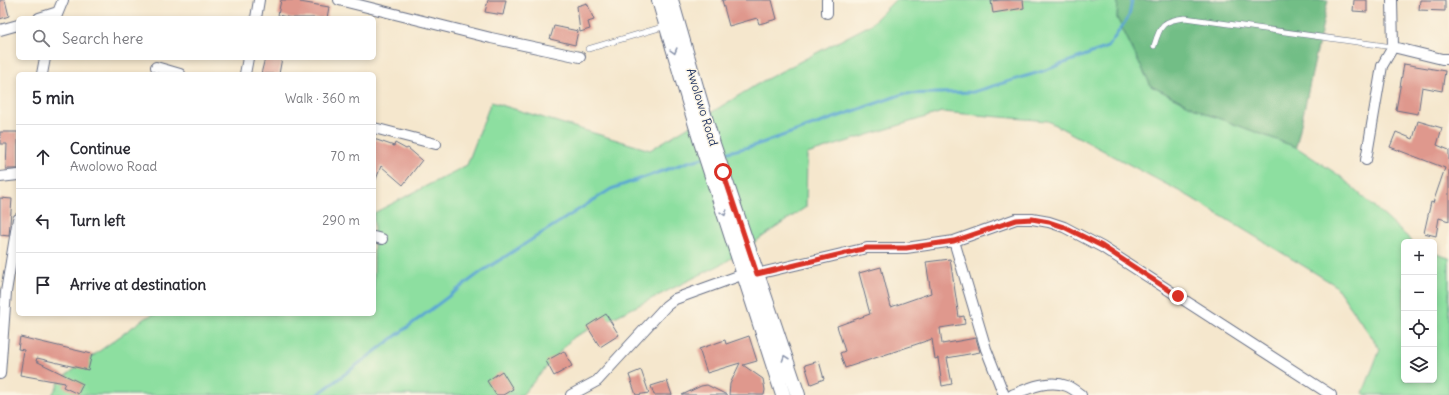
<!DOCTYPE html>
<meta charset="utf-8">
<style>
body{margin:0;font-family:Delius,sans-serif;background:#f7f7f7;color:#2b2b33}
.controls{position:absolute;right:12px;bottom:12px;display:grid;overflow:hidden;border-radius:6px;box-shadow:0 2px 6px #0003}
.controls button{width:36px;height:36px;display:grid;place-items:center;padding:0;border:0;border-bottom:1px solid #e1e1e2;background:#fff;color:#2b2b33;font:20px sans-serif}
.stop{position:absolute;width:12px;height:12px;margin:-9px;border:3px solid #d93025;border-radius:50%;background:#fff}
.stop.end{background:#d93025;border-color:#fff;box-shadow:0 1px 4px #0008}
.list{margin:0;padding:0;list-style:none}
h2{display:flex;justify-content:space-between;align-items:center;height:52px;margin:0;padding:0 16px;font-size:17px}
h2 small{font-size:13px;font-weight:400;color:#7c7c81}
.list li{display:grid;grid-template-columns:26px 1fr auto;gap:12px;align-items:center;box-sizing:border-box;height:64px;padding:0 16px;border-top:1px solid #e1e1e2}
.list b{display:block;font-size:15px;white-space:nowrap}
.list p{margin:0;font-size:13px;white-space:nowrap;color:#7c7c81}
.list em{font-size:13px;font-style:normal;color:#7c7c81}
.icon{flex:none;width:22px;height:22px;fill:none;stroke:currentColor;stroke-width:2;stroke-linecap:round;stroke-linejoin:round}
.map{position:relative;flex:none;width:1449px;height:395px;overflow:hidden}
.search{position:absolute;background:#fff;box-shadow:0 2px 6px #0003;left:16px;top:16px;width:360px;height:44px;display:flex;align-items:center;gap:10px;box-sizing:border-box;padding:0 14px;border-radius:6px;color:#7c7c81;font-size:15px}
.panel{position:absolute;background:#fff;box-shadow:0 2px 6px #0003;left:16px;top:72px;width:360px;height:244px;border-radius:6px}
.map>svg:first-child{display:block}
</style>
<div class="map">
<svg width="1449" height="395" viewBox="0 0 1449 395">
<rect width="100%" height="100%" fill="#fcf5e5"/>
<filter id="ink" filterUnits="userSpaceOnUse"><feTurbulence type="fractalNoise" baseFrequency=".025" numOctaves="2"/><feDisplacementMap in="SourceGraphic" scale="8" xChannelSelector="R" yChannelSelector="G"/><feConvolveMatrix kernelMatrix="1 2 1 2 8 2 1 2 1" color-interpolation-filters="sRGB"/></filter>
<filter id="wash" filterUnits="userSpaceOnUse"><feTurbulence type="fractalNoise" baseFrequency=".012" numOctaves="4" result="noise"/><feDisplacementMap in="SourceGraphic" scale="16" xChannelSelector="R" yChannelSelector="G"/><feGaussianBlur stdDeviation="0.9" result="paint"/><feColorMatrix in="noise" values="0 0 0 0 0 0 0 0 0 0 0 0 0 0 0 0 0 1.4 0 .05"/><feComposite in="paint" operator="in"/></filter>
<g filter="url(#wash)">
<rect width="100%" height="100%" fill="#f5e7cd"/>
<path fill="#8ddfa0" stroke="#54877f" d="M895,0H1118L1117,18L1151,86L1207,114L1296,147L1340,176L1413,242H1404V380H1434V253L1449,258V395H1366L1363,393L1380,349L1335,285L1190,197L1048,121L942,112L807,154L806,207L724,263L572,338L522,395H52L61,379L145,318L154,314H374V213L467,165L491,102L650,150L761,82L870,25Z"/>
<path fill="#72be86" stroke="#467672" d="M1118,0H1328L1296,147L1207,114L1151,86L1117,18Z"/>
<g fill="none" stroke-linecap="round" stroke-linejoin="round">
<path stroke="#5aa6d3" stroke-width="3" d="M720,154L753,146L903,94L973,92L1043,71L1108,47L1129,16L1132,0
M317,395L481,272L611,189L688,162L703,158"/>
</g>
<g id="blocks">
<path fill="#df988d" d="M0,0H5L9,16L0,19Z
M281,0H300V2L329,7L327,18H291L278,15Z
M488,0H506L503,15L485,12Z
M722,0H772L777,19L759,24L757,18L729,26Z
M1000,0H1023L1024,8L993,13L991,1Z
M1354,0H1367V12L1353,11Z
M1420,0H1445V11L1419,10Z
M587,3L594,20L588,22L590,29L580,32L577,6Z
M554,26L578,31L575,45L550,39Z
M265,58H282L279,74H261Z
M1404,64L1445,71L1442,91L1422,87L1418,114L1396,110Z
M1418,121L1442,128L1437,145L1449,150V221L1439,218L1436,236L1424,233L1431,202L1433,203L1445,168L1390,147L1396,132L1413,139Z
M0,132H18V169H6L7,144H0Z
M374,139L394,146L395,143L406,149L408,148L422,160L403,185L381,166L375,182H374Z
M0,198L12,199L9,236L0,235Z
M950,259L959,317L964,316L965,324L940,328L942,344L976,338L980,352L947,358L952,384L942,386L938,358L935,359L932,339L845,368L840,353L845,351L837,326L870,314L859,273L881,267L891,307L931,293L926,262Z
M606,314L619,335L600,347L587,326Z
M749,336L757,361L743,365L763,379L765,390L764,395H729L730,384L740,363L707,373L699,349L725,340L726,344Z
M20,337L92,354L88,370L37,358L36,361L83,384L78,394L63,387L65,383L20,375L24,350L18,349Z
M564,351L572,366L554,376L546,361Z
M819,361L824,379L811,384L805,365Z
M641,370L649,393L636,395L629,375Z
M502,371L513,389L503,395H496L487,381Z
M667,381L672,395H654L651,386Z
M707,385L727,395H682L701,386Z"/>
</g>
</g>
<g filter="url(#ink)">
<use href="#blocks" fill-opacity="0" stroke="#676f85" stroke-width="1"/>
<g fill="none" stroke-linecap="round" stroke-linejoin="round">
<defs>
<path id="lane" d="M1154,46C1160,25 1163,20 1185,18L1393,47
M588,49L666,26"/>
<path id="street" d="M339,0L491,38L580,57
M827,13V0
M56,17L63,0
M39,18L58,12
M256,18L259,0
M0,30L18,25
M1393,47L1442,59H1449
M156,67L180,74
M42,74L45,58
M245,74L248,58
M374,128L436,144
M1366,160L1382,66L1393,47L1392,0
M0,177L18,175
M374,237L382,239
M954,241L986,349L1004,395
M757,274L867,248H906L954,241L1016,219H1032L1049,222L1064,227L1102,247L1331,395
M0,374L6,292L18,219
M571,395L597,381L666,306L675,299L744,274
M1012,395C1029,388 1049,379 1067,386C1072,388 1077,392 1081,395"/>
<path id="secondary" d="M659,0L700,139L783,395
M671,0L710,135L798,395"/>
</defs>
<use href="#lane" stroke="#676f85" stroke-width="6"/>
<use href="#street" stroke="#676f85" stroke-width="12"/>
<use href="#secondary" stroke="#676f85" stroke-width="16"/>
<use href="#lane" stroke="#fff" stroke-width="5"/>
<use href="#street" stroke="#fff" stroke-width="10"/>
<use href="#secondary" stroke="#fff" stroke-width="14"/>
</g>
<defs><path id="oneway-chevron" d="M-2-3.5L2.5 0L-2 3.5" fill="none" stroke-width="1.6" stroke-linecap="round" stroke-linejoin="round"/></defs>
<g stroke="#8d97ae">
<use href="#oneway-chevron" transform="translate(674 51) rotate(74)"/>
<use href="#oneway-chevron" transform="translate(724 213) rotate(72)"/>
<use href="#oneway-chevron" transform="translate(785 358) rotate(-109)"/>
</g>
</g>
<g fill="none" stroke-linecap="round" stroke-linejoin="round" filter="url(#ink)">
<path stroke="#d93025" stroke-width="5" d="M723,172L757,274L867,248H906L954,241L1016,220L1032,219L1049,222L1064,227L1102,246L1178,296"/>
</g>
<g text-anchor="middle" stroke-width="3" stroke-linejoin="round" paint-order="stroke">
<g font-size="12" fill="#1b2f5e" stroke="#fcf5e5">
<text transform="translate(702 107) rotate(73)" y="4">Awolowo Road</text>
</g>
</g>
</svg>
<div class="controls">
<button>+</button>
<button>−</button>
<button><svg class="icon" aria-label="locate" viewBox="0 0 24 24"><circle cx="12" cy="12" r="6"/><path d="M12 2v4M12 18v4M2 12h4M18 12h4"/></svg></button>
<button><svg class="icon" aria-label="layers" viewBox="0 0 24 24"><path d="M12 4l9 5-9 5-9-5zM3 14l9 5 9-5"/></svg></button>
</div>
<div class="stop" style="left:723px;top:172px"></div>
<div class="stop end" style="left:1178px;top:296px"></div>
<div class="search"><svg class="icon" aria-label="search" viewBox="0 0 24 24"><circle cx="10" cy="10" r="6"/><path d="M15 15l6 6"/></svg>Search here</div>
<section class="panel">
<h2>5 min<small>Walk · 360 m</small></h2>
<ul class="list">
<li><svg class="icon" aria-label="ahead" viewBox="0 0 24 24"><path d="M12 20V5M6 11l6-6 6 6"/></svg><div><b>Continue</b><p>Awolowo Road</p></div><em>70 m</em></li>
<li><svg class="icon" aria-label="left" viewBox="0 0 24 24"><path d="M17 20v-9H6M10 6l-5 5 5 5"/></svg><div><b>Turn left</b></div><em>290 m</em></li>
<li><svg class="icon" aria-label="arrive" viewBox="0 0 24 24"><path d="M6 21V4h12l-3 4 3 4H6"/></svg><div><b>Arrive at destination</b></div></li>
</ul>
</section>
</div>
